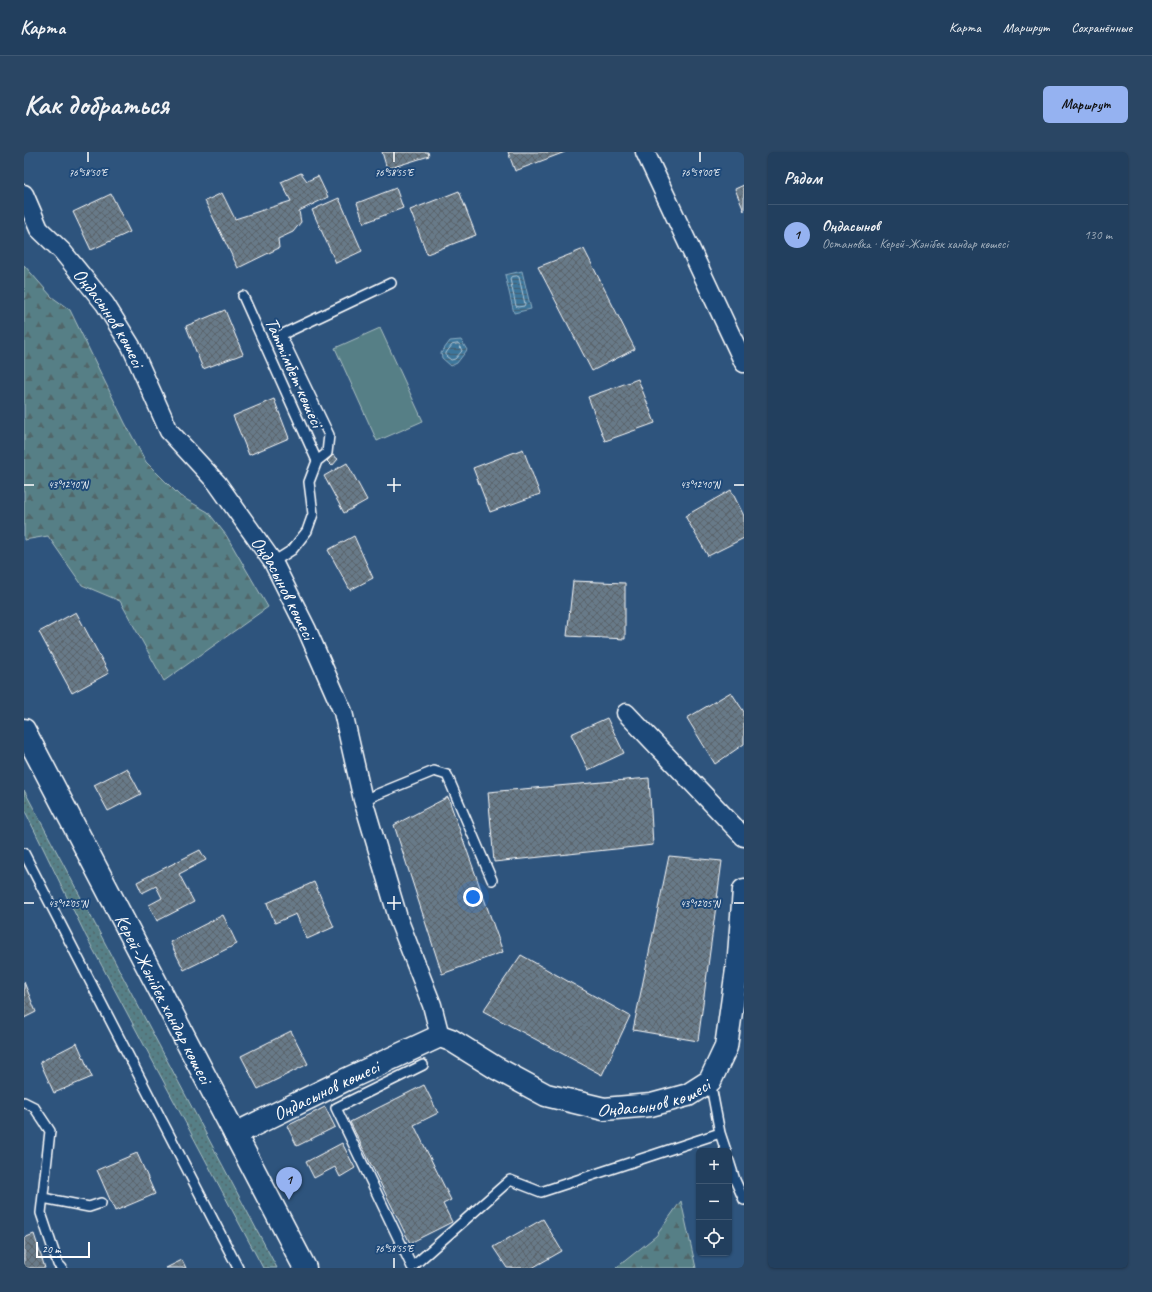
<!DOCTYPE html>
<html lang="ru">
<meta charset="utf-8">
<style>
body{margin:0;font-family:Caveat,sans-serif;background:#2a4664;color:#f1f3f6}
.controls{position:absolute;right:12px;bottom:12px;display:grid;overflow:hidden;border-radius:6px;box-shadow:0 1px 3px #0004}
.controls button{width:36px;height:36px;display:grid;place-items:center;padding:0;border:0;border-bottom:1px solid #3f5873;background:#223f5e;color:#f1f3f6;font:20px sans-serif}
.scale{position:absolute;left:12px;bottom:10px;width:54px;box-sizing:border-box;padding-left:4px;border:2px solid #fff;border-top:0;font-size:11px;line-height:14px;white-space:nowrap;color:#fff;-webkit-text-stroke:3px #1f4a7a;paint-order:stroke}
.you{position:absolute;left:449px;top:745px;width:14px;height:14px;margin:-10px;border:3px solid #fff;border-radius:50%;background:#1a73e8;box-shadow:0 0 0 6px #1a73e833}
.badge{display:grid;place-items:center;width:26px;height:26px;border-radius:50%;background:#95b2f1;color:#111;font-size:13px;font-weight:700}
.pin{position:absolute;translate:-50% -33px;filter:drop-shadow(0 1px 2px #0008)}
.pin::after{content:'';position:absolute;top:21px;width:14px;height:12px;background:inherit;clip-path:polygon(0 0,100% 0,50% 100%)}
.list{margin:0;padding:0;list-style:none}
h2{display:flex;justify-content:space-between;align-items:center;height:52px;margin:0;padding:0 16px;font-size:17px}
h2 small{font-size:13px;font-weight:400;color:#a2afbc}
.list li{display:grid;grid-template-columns:26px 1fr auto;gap:12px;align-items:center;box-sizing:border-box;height:60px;padding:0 16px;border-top:1px solid #3f5873}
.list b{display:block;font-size:15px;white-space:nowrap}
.list p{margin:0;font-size:13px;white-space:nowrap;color:#a2afbc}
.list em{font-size:13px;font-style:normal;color:#a2afbc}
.icon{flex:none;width:22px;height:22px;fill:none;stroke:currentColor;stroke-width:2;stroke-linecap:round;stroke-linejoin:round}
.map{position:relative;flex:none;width:720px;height:1116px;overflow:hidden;border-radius:6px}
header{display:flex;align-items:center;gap:24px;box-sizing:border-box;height:56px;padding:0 20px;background:#223f5e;border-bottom:1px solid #3f5873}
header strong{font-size:19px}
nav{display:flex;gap:22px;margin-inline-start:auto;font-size:14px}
.intro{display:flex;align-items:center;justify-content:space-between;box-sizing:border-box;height:96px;padding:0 24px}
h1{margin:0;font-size:28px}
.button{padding:10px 18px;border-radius:6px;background:#95b2f1;color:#111;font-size:14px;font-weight:700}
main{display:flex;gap:24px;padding:0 24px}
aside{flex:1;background:#223f5e;border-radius:6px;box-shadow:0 1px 3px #0004}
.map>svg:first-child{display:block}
</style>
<header>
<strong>Карта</strong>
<nav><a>Карта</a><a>Маршрут</a><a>Сохранённые</a></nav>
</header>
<div class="intro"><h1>Как добраться</h1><a class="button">Маршрут</a></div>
<main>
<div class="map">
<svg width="720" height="1116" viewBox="0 0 720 1116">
<defs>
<pattern id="grass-dots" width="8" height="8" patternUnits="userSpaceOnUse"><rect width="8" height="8" fill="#567f86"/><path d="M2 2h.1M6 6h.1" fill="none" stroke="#516669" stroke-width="1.8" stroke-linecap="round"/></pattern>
<pattern id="forest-firs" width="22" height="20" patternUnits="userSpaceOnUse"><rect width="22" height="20" fill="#567f86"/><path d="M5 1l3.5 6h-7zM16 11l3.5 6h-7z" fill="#516669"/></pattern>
<pattern id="water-rules" width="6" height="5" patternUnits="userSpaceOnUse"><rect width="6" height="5" fill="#3e769b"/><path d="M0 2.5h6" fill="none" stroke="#465f70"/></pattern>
<pattern id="building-cross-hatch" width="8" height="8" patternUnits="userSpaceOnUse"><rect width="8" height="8" fill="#687a88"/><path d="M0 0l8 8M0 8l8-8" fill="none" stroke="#5a636a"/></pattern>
</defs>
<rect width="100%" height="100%" fill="#2e547d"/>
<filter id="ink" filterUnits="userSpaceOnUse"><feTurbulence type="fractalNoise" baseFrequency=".025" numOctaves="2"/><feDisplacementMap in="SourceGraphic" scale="8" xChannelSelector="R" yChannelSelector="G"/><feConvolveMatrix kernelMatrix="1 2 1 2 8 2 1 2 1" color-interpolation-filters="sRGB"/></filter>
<g filter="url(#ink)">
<path fill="url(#grass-dots)" stroke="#aabfc2" d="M0,638L253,1116H239L62,784L0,657Z"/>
<path fill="url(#forest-firs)" stroke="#aabfc2" d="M0,113L28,145L46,158L101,271L122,310L156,344L184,360L202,383L244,455L140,529L96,449L58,433L24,384L0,388Z
M657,1049L672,1116H592L632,1084Z"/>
<path fill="#567f86" stroke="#aabfc2" d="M356,176L399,269L353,289L311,196Z"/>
<path fill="url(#water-rules)" stroke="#8badc3" d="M498,119L507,157L490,161L481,123Z
M437,188L443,198L433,211L427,214L418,206L417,201L426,189Z"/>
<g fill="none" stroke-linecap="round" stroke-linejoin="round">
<path stroke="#b2c8d7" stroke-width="1" d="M493,124L495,125L501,152L500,154L494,155L492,154L486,127L487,125Z
M435,192L438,199L431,207L427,208L422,204V201L428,193Z"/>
</g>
<path fill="url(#building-cross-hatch)" stroke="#fff" d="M358,0H404L405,4L363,17Z
M484,0H541L491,19Z
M277,21L283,29L294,24L304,45L275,59L277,70L269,80L254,87L255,96L214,116L181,49L198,41L211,67L267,49L257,30Z
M720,33V59L711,37Z
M372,36L379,56L340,71L333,51Z
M435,39L452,83L403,102L386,58Z
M87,42L106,80L67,98L49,60Z
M315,46L338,99L312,111L288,58Z
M560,97L611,197L568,219L514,115Z
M201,158L219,202L179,217L162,174Z
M614,227L631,271L581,289L564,245Z
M250,247L265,286L225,303L209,264Z
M499,297L516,342L466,360L449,316Z
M309,303L314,307L308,314L303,309Z
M323,311L343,348L320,361L300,324Z
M707,338L720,364V386L684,404L661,364Z
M330,384L349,426L326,438L304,398Z
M549,429L601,431V487L543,484Z
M52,460L85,521L48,541L15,480Z
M707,540L720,560V592L691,612L663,566Z
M583,566L600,601L564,618L547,582Z
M103,616L117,642L84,659L70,633Z
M625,626L629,693L470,710L464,640Z
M424,645L479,800L418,822L370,673Z
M176,698L182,708L155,722L170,750L133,769L125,753L138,746L132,734L118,741L113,730Z
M645,704L698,709L674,889L609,878Z
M290,730L310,775L283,787L272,762L251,771L243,751Z
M199,763L213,792L160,818L146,790Z
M497,803L606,864L578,923L459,859Z
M0,830L12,860L0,866Z
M267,879L284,912L234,937L217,904Z
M53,891L68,925L30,941L16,910Z
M400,933L414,961L390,973L427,1048L419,1052L428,1070L386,1091L326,970Z
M301,955L311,975L273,994L263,974Z
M318,991L331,1016L316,1025L311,1015L290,1026L282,1010Z
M113,1001L131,1042L91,1059L73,1018Z
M519,1067L538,1099L508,1116H483L469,1095Z
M10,1082L21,1116H0V1086Z
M158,1108L162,1116H142Z"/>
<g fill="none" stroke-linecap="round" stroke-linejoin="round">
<defs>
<path id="lane" d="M219,144L293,309
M249,410L268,398L283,379L289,362L285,330L293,309L303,301L305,283L257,183L367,131
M339,648L410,619L423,623L468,728
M0,701L214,1116
M399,913L312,956L388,1115L486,1028L517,1040L696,981
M686,929L696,981L702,999
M0,950L10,955L26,979L17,1061L34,1112L38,1116
M705,1009L711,1028L720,1048
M19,1046L65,1055L77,1051"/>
<g id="street">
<path d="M621,0L720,211"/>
<path id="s1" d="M0,42L15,77L38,99L81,152L107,194L145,279L193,331L249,410L283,478L319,560L339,648L375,769L408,853L416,884"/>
<path d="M602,561L720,685"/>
</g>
<g id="secondary">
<path id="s2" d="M0,578L281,1116"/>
<path id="s3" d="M211,982L321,928L416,884L427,888L472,916L522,943L580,957L627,953L664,943L686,929L702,895L715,803L720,738"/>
</g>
</defs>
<use href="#lane" stroke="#fff" stroke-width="12"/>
<use href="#street" stroke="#fff" stroke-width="21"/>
<use href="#secondary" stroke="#fff" stroke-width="25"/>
<use href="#lane" stroke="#1f4a7a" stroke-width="9"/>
<use href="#street" stroke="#1f4a7a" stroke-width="18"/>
<use href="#secondary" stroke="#1f4a7a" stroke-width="22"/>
</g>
</g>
<path fill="none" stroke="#fff" stroke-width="1.5" d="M64,0V10M370,0V10M676,0V10M370,326V340M0,333H10M363,333H377M710,333H720M370,744V758M0,751H10M363,751H377M710,751H720M370,1106V1116"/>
<g text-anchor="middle" stroke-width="4" stroke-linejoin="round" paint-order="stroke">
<g font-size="19" fill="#fff" stroke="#1f4a7a">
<text dy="7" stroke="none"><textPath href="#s1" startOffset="152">Оңдасынов көшесі</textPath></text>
<text transform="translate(271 220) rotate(66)" y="7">Таттімбет көшесі</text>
<text dy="7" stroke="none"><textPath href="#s1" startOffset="476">Оңдасынов көшесі</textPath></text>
<text dy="7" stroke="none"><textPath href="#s2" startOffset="303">Керей-Жәнібек хандар көшесі</textPath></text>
<text dy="7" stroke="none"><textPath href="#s3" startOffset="101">Оңдасынов көшесі</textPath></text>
<text dy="7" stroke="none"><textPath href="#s3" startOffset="460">Оңдасынов көшесі</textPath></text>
</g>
</g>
<g font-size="10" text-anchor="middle" fill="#fff" stroke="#1f4a7a" stroke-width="4" stroke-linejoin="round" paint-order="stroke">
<text x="64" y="24">76°58'50"E</text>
<text x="370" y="24">76°58'55"E</text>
<text x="676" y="24">76°59'00"E</text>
<text x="44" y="336">43°12'10"N</text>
<text x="676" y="336">43°12'10"N</text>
<text x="44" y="755">43°12'05"N</text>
<text x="676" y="755">43°12'05"N</text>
<text x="370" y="1100">76°58'55"E</text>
</g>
</svg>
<div class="controls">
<button>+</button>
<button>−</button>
<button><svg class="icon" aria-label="locate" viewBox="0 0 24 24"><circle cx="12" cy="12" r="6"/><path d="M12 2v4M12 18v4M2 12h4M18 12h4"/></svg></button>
</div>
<div class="scale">20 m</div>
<div class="you"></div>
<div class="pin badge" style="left:265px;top:1048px">1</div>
</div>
<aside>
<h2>Рядом<small></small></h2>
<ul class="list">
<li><span class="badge">1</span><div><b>Оңдасынов</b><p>Остановка · Керей-Жәнібек хандар көшесі</p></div><em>130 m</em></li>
</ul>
</aside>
</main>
